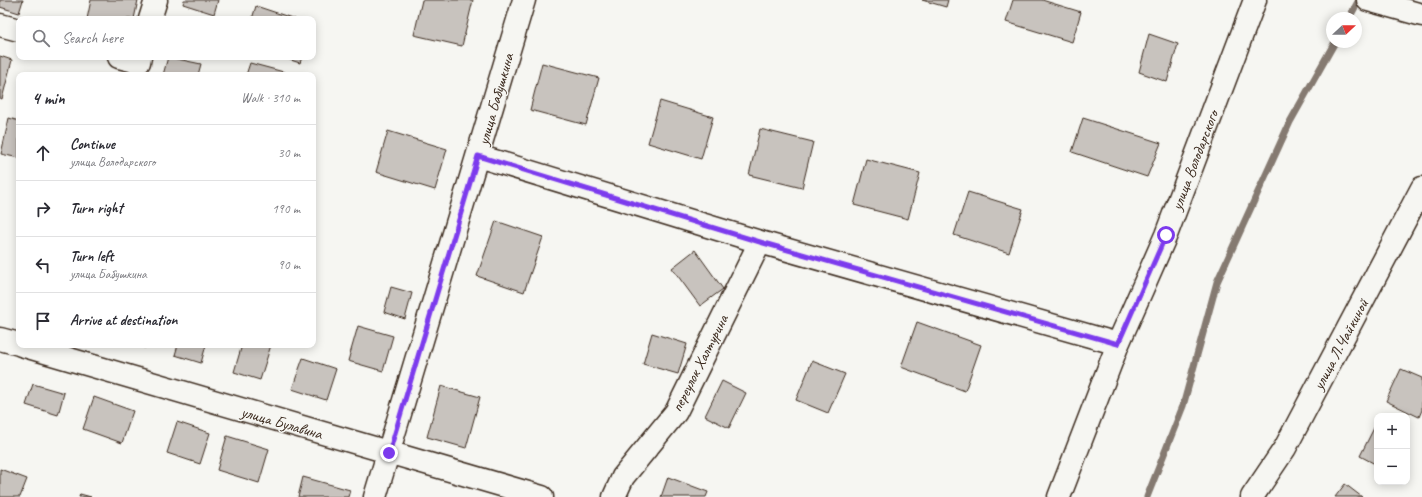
<!DOCTYPE html>
<meta charset="utf-8">
<style>
body{margin:0;font-family:Caveat,sans-serif;background:#f7f7f7;color:#2b2b33}
.controls{position:absolute;right:12px;bottom:12px;display:grid;overflow:hidden;border-radius:8px;box-shadow:0 2px 10px #0003}
.controls button{width:36px;height:36px;display:grid;place-items:center;padding:0;border:0;border-bottom:1px solid #e1e1e2;background:#fff;color:#2b2b33;font:20px sans-serif}
.compass{position:absolute;left:1326px;top:12px;width:36px;height:36px;border-radius:50%;background:#fff;box-shadow:0 2px 10px #0003;rotate:68deg}
.stop{position:absolute;width:12px;height:12px;margin:-9px;border:3px solid #7c3aed;border-radius:50%;background:#fff}
.stop.end{background:#7c3aed;border-color:#fff;box-shadow:0 1px 4px #0008}
.list{margin:0;padding:0;list-style:none}
h2{display:flex;justify-content:space-between;align-items:center;height:52px;margin:0;padding:0 16px;font-size:17px}
h2 small{font-size:13px;font-weight:400;color:#7c7c81}
.list li{display:grid;grid-template-columns:26px 1fr auto;gap:12px;align-items:center;box-sizing:border-box;height:56px;padding:0 16px;border-top:1px solid #e1e1e2}
.list b{display:block;font-size:15px;white-space:nowrap}
.list p{margin:0;font-size:13px;white-space:nowrap;color:#7c7c81}
.list em{font-size:13px;font-style:normal;color:#7c7c81}
.icon{flex:none;width:22px;height:22px;fill:none;stroke:currentColor;stroke-width:2;stroke-linecap:round;stroke-linejoin:round}
.map{position:relative;flex:none;width:1422px;height:497px;overflow:hidden}
.search{position:absolute;background:#fff;box-shadow:0 2px 10px #0003;left:16px;top:16px;width:300px;height:44px;display:flex;align-items:center;gap:10px;box-sizing:border-box;padding:0 14px;border-radius:8px;color:#7c7c81;font-size:15px}
.panel{position:absolute;background:#fff;box-shadow:0 2px 10px #0003;left:16px;top:72px;width:300px;height:276px;border-radius:8px}
.map>svg:first-child{display:block}
</style>
<div class="map">
<svg width="1422" height="497" viewBox="0 0 1422 497">
<rect width="100%" height="100%" fill="#f6f6f2"/>
<filter id="ink" filterUnits="userSpaceOnUse"><feTurbulence type="fractalNoise" baseFrequency=".025" numOctaves="2"/><feDisplacementMap in="SourceGraphic" scale="8" xChannelSelector="R" yChannelSelector="G"/><feConvolveMatrix kernelMatrix="1 2 1 2 8 2 1 2 1" color-interpolation-filters="sRGB"/></filter>
<g filter="url(#ink)">
<g fill="none" stroke-linecap="round" stroke-linejoin="round">
<path stroke="#857a71" stroke-width="7" d="M1349,18L1359,0
M1147,497L1183,406L1217,282L1290,122L1335,42"/>
</g>
<path fill="#c8c3be" stroke="#3b2a1e" d="M0,0H23L19,13L0,7Z
M91,0H138L134,19H87Z
M184,0H218L214,14L183,4Z
M422,0H473L462,46L414,35Z
M922,0H948L946,7Z
M1013,0H1042L1081,12L1072,42L1006,22Z
M256,6L295,19H252Z
M1149,34L1178,44L1167,82L1139,72Z
M0,56L12,60L2,99L0,98Z
M168,57L201,64L198,75H163Z
M281,57H302L300,63Z
M250,63L295,75H246Z
M542,63L599,78L586,125L530,110Z
M660,101L713,117L701,159L648,143Z
M9,118L19,121V158L1,154Z
M1083,118L1161,143L1147,177L1072,152Z
M760,129L813,142L802,188L749,175Z
M388,131L447,149L435,190L376,172Z
M866,159L920,173L908,219L854,205Z
M968,192L1023,209L1009,253L954,235Z
M496,221L543,237L524,292L477,276Z
M695,250L723,289L700,306L672,268Z
M391,287L412,293L405,319L384,312Z
M917,322L981,345L965,391L901,367Z
M358,326L393,336L383,371L348,361Z
M652,333L687,344L678,374L643,364Z
M134,345H145V348Z
M178,345H206L201,363L175,355Z
M242,345H271L260,380L234,372Z
M303,358L336,369L326,400L292,389Z
M812,361L845,374L828,413L796,400Z
M1401,369L1422,378V410L1419,417L1386,401Z
M722,381L746,393L729,428L705,416Z
M33,384L64,393L58,415L26,405Z
M441,386L480,397L466,448L427,437Z
M94,397L133,411L122,443L83,429Z
M177,422L210,433L200,464L167,453Z
M1377,422V465L1360,456Z
M227,436L269,449L259,483L217,470Z
M0,469L27,479L20,497H0Z
M303,477L350,490L348,497H298Z
M668,477L708,492L706,497H661Z
M1345,484L1362,497H1335Z
M80,494L91,497H79Z"/>
<g fill="none" stroke-linecap="round" stroke-linejoin="round">
<defs>
<path id="minor" d="M1368,0L1422,15
M150,19L156,0
M0,25L19,30
M119,57L139,62L140,57
M478,156L760,242L1118,344
M0,339L19,344
M21,345L542,497
M375,497L524,0
M614,497L623,477L676,412L760,242
M1059,497L1118,344L1166,235L1255,0
M1252,497L1285,448L1422,188"/>
</defs>
<use href="#minor" stroke="#3b2a1e" stroke-width="25"/>
<use href="#minor" stroke="#f6f6f2" stroke-width="22"/>
</g>
</g>
<g fill="none" stroke-linecap="round" stroke-linejoin="round" filter="url(#ink)">
<path stroke="#7c3aed" stroke-width="5" d="M389,453L478,156L760,242L1118,344L1166,235"/>
</g>
<g text-anchor="middle" stroke-width="3" stroke-linejoin="round" paint-order="stroke">
<g font-size="16" fill="#3b2a1e" stroke="#f6f6f2">
<text transform="translate(495 99) rotate(-74)" y="6">улица Бабушкина</text>
<text transform="translate(1194 160) rotate(-69)" y="6">улица Володарского</text>
<text transform="translate(1340 344) rotate(-62)" y="6">улица Л.Чайкиной</text>
<text transform="translate(699 363) rotate(-63)" y="6">переулок Халтурина</text>
<text transform="translate(282 422) rotate(16)" y="6">улица Булавина</text>
</g>
</g>
</svg>
<div class="controls">
<button>+</button>
<button>−</button>
</div>
<svg class="compass" viewBox="-18 -18 36 36"><path d="M0-13l5 13h-10z" fill="#e53935"/><path d="M0 13l5-13h-10z" fill="#7c7c81"/></svg>
<div class="stop" style="left:1166px;top:235px"></div>
<div class="stop end" style="left:389px;top:453px"></div>
<div class="search"><svg class="icon" aria-label="search" viewBox="0 0 24 24"><circle cx="10" cy="10" r="6"/><path d="M15 15l6 6"/></svg>Search here</div>
<section class="panel">
<h2>4 min<small>Walk · 310 m</small></h2>
<ul class="list">
<li><svg class="icon" aria-label="ahead" viewBox="0 0 24 24"><path d="M12 20V5M6 11l6-6 6 6"/></svg><div><b>Continue</b><p>улица Володарского</p></div><em>30 m</em></li>
<li><svg class="icon" aria-label="right" viewBox="0 0 24 24"><path d="M7 20v-9h11M14 6l5 5-5 5"/></svg><div><b>Turn right</b></div><em>190 m</em></li>
<li><svg class="icon" aria-label="left" viewBox="0 0 24 24"><path d="M17 20v-9H6M10 6l-5 5 5 5"/></svg><div><b>Turn left</b><p>улица Бабушкина</p></div><em>90 m</em></li>
<li><svg class="icon" aria-label="arrive" viewBox="0 0 24 24"><path d="M6 21V4h12l-3 4 3 4H6"/></svg><div><b>Arrive at destination</b></div></li>
</ul>
</section>
</div>
